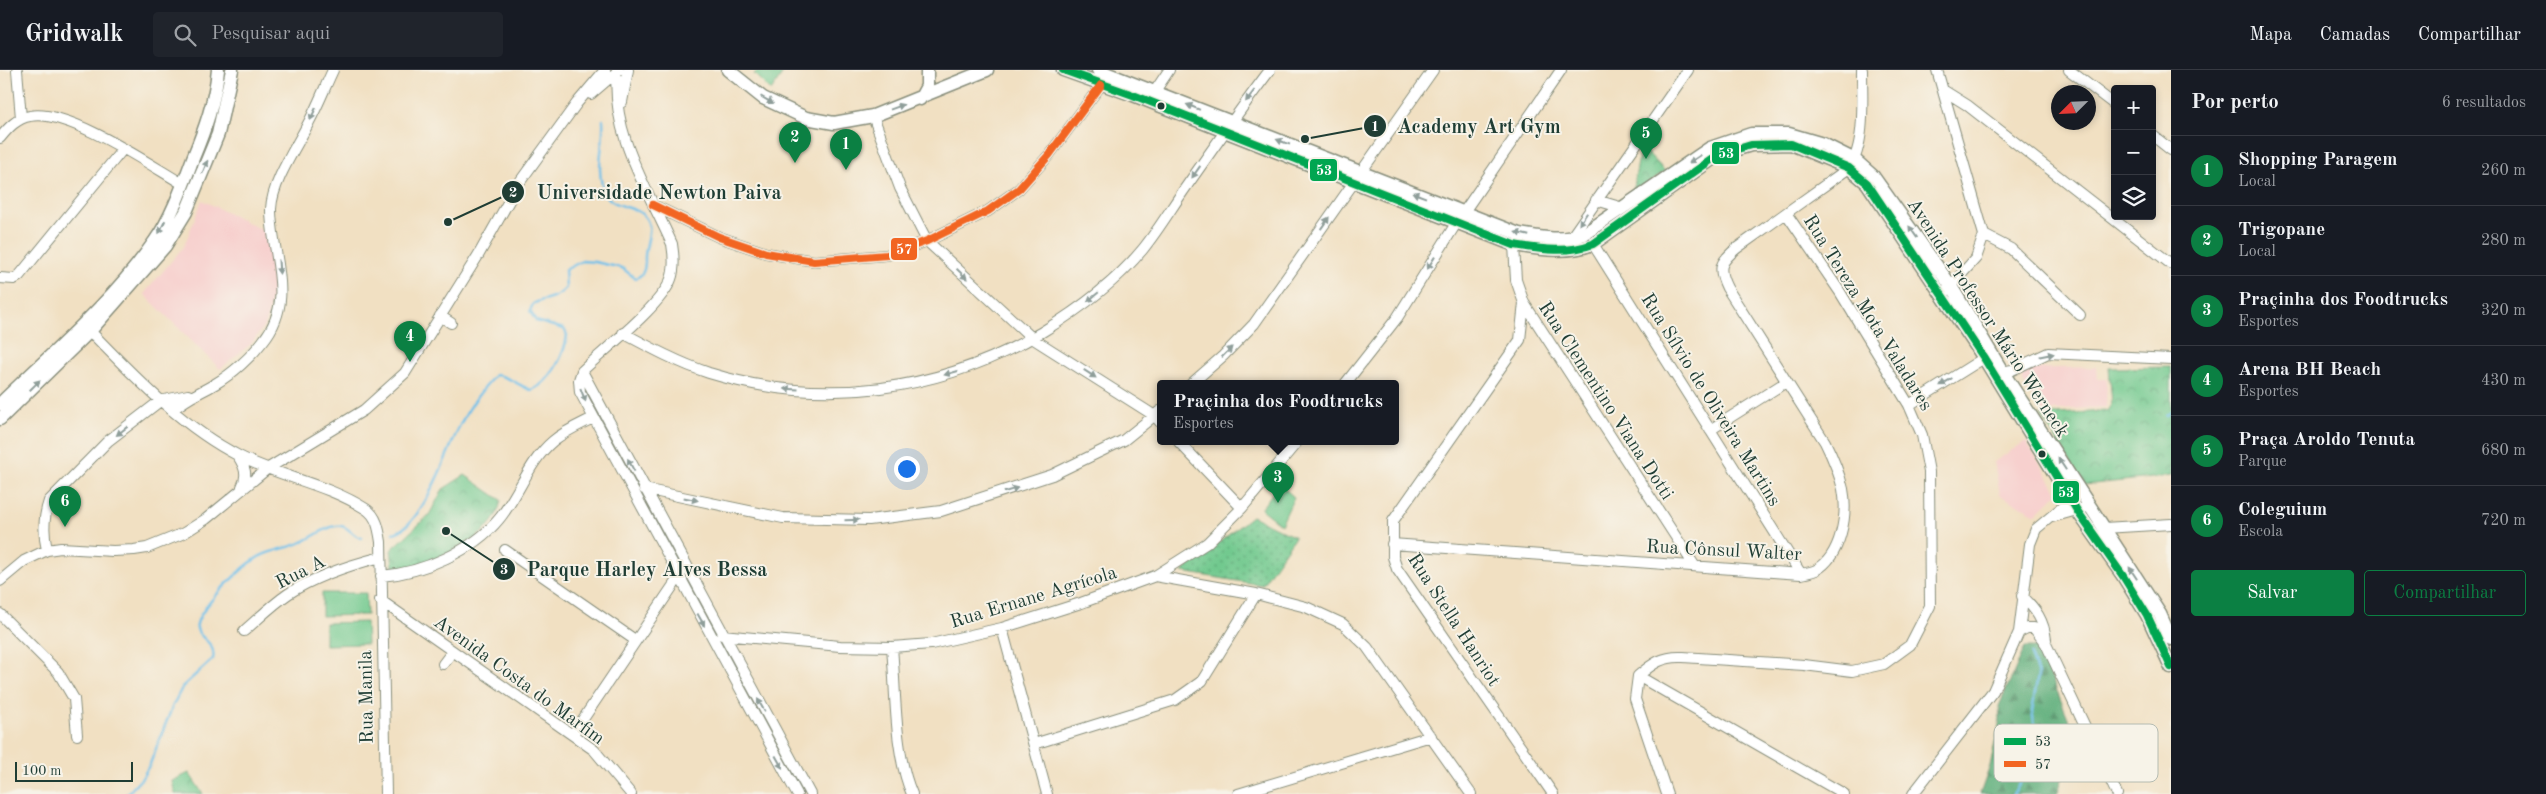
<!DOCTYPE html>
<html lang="pt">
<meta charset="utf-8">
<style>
body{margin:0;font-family:"Old Standard TT",serif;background:#20242c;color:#f1f3f6}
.controls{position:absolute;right:15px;top:15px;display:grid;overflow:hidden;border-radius:5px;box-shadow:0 2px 8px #0003}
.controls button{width:45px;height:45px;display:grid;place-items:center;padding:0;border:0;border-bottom:1px solid #363941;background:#171b24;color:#f1f3f6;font:25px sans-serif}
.compass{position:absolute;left:2051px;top:15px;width:45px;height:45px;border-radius:50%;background:#171b24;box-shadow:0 2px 8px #0003;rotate:246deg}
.scale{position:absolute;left:15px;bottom:12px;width:118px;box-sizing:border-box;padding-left:5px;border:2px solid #1f3d34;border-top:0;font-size:14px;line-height:18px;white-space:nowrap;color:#1f3d34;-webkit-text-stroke:4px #f7f3e8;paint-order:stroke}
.you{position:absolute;left:906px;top:398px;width:18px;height:18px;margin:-12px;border:4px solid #fff;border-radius:50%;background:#1a73e8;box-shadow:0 0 0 8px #1a73e833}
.badge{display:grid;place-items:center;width:32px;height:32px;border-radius:50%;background:#0b8043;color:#fff;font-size:16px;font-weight:700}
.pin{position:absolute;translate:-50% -41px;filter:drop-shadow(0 1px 2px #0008)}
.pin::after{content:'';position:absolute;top:26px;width:18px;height:15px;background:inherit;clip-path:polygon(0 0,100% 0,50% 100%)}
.popup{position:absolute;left:1157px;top:310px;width:242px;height:65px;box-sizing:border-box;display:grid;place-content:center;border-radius:5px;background:#171b24;filter:drop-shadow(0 1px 4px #0005);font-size:16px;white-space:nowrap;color:#9ea1a6}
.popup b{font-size:19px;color:#f1f3f6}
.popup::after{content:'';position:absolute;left:50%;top:100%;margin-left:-10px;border:10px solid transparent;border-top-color:#171b24}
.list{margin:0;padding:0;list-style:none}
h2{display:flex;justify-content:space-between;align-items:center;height:65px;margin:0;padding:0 20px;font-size:21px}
h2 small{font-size:16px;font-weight:400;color:#9ea1a6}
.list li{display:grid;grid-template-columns:32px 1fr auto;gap:15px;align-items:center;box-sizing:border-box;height:70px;padding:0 20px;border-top:1px solid #363941}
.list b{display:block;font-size:19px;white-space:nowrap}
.list p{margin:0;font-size:16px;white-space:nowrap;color:#9ea1a6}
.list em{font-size:16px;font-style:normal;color:#9ea1a6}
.actions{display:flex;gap:10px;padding:15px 20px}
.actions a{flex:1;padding:11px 0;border:1px solid #0b8043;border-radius:5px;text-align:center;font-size:18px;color:#0b8043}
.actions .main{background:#0b8043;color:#fff}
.icon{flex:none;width:28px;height:28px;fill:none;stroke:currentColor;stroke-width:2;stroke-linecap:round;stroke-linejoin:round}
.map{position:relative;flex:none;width:2171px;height:724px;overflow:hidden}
header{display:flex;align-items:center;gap:30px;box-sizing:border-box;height:70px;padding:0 25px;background:#171b24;border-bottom:1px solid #363941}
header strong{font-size:24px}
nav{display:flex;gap:28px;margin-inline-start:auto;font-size:18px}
.search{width:350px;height:45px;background:#20242c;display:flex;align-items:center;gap:12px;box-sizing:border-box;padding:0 18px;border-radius:5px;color:#9ea1a6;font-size:19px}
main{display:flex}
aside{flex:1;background:#171b24}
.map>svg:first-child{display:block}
</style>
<header>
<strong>Gridwalk</strong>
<div class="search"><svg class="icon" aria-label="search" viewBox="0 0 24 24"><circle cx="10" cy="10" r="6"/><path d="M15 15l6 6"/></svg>Pesquisar aqui</div>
<nav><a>Mapa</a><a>Camadas</a><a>Compartilhar</a></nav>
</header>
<main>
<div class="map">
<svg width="2171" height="724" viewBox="0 0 2171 724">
<defs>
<pattern id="grass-dots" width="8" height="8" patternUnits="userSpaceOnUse" patternTransform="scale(1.25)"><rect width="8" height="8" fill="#71c98e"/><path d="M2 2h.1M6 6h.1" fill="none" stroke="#5ca475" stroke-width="1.8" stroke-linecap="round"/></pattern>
<pattern id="forest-firs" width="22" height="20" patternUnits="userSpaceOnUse" patternTransform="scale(1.25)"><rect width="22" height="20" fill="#5cad79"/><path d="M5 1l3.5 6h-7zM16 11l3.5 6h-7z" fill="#4b8e64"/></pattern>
<pattern id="park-crowns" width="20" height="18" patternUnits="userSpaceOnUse" patternTransform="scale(1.25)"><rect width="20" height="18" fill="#71c98e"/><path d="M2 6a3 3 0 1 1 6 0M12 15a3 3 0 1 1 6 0" fill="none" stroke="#5ca475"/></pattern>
</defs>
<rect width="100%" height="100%" fill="#f7f3e8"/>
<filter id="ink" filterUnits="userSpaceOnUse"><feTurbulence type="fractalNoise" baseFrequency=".02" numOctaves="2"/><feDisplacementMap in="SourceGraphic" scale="10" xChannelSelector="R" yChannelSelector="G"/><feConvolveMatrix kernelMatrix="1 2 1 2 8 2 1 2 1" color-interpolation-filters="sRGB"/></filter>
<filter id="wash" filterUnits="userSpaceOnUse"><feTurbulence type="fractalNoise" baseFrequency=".0096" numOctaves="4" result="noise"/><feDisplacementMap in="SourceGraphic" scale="20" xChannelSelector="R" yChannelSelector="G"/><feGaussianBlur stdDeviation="1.12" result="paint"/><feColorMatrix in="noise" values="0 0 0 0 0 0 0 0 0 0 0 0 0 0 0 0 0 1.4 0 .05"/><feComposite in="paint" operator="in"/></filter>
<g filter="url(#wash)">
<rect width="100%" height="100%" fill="#f1e0c2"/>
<path fill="#f7d0ce" d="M202,130L266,162L273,190L275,213L266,253L252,273L220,299L144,224L184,176Z
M2096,297L2097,309H2107L2106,337L2041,341L2023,312L2022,299Z
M2026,371L2058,422L2036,444L2000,425L1994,392Z"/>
<path fill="url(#grass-dots)" stroke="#488361" d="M1252,446L1295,467L1262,515L1182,502Z"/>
<path fill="url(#forest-firs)" stroke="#3e7556" d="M2025,577H2039L2073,660L2074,677L2057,724H1980L1990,696L2000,650L1999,636Z"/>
<path fill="url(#park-crowns)" stroke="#488361" d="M1641,76L1665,101L1632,124Z
M2171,297V406L2084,415L2041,345L2107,341L2112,333L2109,298Z
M465,405L501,430C495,473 429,491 394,504L391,480L429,445L443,419Z
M189,703L203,724H175L172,711Z"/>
<path fill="#71c98e" stroke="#488361" d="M758,0H785L771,21L754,4Z
M1279,414L1294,427L1281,455L1261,439Z
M322,523H366L367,545L322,546Z
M366,552L367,574L325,575V553Z"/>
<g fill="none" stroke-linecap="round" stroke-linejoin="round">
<path stroke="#6ec0ea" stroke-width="2.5" d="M2166,346L2171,342
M393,463C423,458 449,376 461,353C470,336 482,319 495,305C508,305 520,317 532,320C551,312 565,284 567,265L564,259L536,251L530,241L533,234C545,227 554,231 566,218L565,200L582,191L595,192L622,198L635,208C644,206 645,198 645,190C644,179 651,165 649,156C644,132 614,142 605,123C594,98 605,74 603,50
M127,724L142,708L150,694L173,635L183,616L213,589C217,570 194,568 197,554C201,536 248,490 265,484C277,479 290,478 302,472C312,468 325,457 336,456C349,454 352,467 362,468
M2013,724L2026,704L2037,669L2032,641L2038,605L2031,584"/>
</g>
</g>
<g filter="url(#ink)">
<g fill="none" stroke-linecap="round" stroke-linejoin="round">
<defs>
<path id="minor" d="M17,0L21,48
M617,0C611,66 647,117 672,174C674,186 675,198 671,209C662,235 604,280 582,301L579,310L580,322L797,724
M1937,0L1984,165L1976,188L1947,220
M2069,0L2115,35
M1943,20L1967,35L2171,194
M1155,21L1169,0
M591,24L619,0
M622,32L628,0
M873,46L900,118L927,171L1032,268L1155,346L1160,352
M2152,65L2171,80
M0,68C8,58 17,48 30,46C67,38 150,95 183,114
M1596,130L1623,138
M653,135L719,167L766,183L814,191L887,185L927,171L988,141L1019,119L1049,85L1101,15
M1984,165L2011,179L2080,245
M1570,169L1688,0
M1593,174L1801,504
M1514,175L1516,210L1524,233L1694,495
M0,208L14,209L19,206L123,79
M1524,233L1520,270L1393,451V487L1397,499L1553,724
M440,246L451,253
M86,257C132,304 180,356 239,386C280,407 327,414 366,439C377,446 379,459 381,472L386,724
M623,263C651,278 679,293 709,303C823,338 940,322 1042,262C1080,239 1115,213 1143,179C1159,159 1172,137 1186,117C1214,77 1241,38 1270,0
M582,301L810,724
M1997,303L2012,300L2048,283L2171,289
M1191,314L1223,286L1254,254L1433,0
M1345,314L1397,248L1457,152L1561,0
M1909,335L1984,288
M173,340C186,328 200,323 215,314C232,304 251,287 263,271C297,229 271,185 271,139C272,112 297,76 309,52C318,35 325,17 333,0
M1710,360L1786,312
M1179,372L1242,438
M238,386C245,397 248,405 242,417
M644,419L783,448L869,450L941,441L1052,405L1124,370L1160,341
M2052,447L2084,438
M2104,458L2171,454
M1392,474L1801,504C1806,503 1812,502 1816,500C1841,486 1848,445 1843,419C1839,402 1833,388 1825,372L1727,218C1717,198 1720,192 1737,178L1849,98C1866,75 1862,28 1862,0
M47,480C43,463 43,448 49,431L108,371L160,331L188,325
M505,480L635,570
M381,506C422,503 473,481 499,449C519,425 529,391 553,371C565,361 579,355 593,348
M1155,506L1256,524L1306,537L1343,554L1367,577L1471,724
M0,511L24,491L47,480L61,478L113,481L134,480L147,478L184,463L206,449L267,399L364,340L405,303L479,184L519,113L577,33L605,0
M2022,526C2036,539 2044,551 2046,570
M380,530L594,680L631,724
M0,544L58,602L74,629L77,665
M1002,558L1047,724
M244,561C258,549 272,535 288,524C315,506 350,495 381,487
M2019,562L2027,558H2034L2046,574L2117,724
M722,565L840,576L892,577L931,574L1002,558L1081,533L1155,506L1207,473L1242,438L1297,372
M892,577C896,622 894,683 912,724
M443,594L452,582
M1638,606L1844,724
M573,664L681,504
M1034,674L1175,630L1202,611L1256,524
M1238,724L1431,666
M1667,724L1635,629L1638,606C1653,593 1663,586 1683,587L1804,595L1852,601L1884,594L1910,575L1930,536L1929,402L1922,365L1909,335L1840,222L1786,143
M1913,724L1993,621L2019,562L2030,474L2036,459L2071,430"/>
<path id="major" d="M728,0L763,28L806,48L834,53L873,46L987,0
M1063,0L1133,25L1514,175C1540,179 1567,184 1593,174L1718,85L1751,75L1791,74L1849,98L1867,113L1984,288L2078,442L2123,506L2147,545L2171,597
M1098,0L1519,164C1542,168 1562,172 1584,164L1710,78L1751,64H1789L1823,74L1855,90L1873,106L1951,216L2002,301L2160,544L2171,569
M920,29L927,16V0
M0,334C53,282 113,232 155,171C172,147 183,115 193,88C205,59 215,31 218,0
M0,349L90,261L165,176L186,142L218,64L232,0"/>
</defs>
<use href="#minor" stroke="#888e7b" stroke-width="12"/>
<use href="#major" stroke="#888e7b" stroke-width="15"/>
<use href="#minor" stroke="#fff" stroke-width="10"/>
<use href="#major" stroke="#fff" stroke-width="12"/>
<defs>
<path id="bus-1" d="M1063,0L1133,25L1514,175C1540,179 1567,184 1593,174L1718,85L1751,75L1791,74L1849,98L1867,113L1984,288L2078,442L2123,506L2147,545L2171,597"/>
<path id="bus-2" d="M653,135L719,167L766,183L814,191L887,185L927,171L988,141L1019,119L1049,85L1101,15"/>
</defs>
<use href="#bus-1" stroke="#f7f3e8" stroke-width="11"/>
<use href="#bus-2" stroke="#f7f3e8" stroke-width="11"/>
<use href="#bus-1" stroke="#00a651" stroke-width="8"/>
<use href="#bus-2" stroke="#f26522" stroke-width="8"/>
</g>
<defs><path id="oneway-solid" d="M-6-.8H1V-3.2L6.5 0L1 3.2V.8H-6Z" transform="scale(1.25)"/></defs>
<g fill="#8f9e9a">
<use href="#oneway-solid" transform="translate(1250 26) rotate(127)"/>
<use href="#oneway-solid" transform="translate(767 30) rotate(30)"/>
<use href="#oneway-solid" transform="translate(897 37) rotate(-20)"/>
<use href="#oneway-solid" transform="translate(1193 37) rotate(-158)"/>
<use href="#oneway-solid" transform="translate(313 44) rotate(115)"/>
<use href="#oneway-solid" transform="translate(1283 72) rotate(-159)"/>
<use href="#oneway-solid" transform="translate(1695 89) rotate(146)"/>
<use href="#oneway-solid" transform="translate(205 97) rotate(-68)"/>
<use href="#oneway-solid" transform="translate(1196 102) rotate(125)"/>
<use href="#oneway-solid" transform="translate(1419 125) rotate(-159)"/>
<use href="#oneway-solid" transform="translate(1583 149) rotate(124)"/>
<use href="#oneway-solid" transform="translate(1325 153) rotate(-55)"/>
<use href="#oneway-solid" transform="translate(162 157) rotate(116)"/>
<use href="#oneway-solid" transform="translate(1913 162) rotate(-125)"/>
<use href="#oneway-solid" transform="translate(1522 164) rotate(-166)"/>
<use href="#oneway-solid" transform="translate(1431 193) rotate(122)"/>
<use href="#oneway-solid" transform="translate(279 197) rotate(86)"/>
<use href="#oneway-solid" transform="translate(962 204) rotate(44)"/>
<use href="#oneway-solid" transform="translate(1093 227) rotate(140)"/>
<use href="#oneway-solid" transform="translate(1227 282) rotate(-45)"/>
<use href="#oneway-solid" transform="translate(2047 285) rotate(-11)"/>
<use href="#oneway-solid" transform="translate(951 303) rotate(164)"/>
<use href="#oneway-solid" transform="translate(1090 304) rotate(33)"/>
<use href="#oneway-solid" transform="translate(1946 312) rotate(148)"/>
<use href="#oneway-solid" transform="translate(35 315) rotate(-45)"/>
<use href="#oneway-solid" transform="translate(791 319) rotate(-177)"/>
<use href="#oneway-solid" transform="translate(583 325) rotate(69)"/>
<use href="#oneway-solid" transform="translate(122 361) rotate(142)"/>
<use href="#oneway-solid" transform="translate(2062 394) rotate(-123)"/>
<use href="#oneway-solid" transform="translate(631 395) rotate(-118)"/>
<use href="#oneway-solid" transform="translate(1011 420) rotate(-17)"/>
<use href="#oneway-solid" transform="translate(691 429) rotate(12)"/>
<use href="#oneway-solid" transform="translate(852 450) rotate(-1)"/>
<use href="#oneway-solid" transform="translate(2133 503) rotate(-123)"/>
<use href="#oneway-solid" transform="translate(701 550) rotate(61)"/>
<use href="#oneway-solid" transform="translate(761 635) rotate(-119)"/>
<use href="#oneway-solid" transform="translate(779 692) rotate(61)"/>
</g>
</g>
<g fill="#1f3d34" stroke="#f7f3e8" stroke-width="2">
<circle cx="1161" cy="36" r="4.5"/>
<circle cx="2042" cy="384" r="4.5"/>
</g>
<g text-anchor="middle" stroke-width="4" stroke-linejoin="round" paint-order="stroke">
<g font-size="19" fill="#1f3d34" stroke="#f7f3e8">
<text transform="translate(1869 242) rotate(58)" y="7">Rua Tereza Mota Valadares</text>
<text transform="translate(1989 247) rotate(57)" y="7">Avenida Professor Mário Werneck</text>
<text transform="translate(1712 329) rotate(58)" y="7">Rua Sílvio de Oliveira Martins</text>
<text transform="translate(1607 330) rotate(57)" y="7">Rua Clementino Viana Dotti</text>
<text transform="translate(1724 479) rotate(3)" y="7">Rua Cônsul Walter</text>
<text transform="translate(300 501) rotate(-27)" y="7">Rua A</text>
<text transform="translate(1033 526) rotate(-17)" y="7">Rua Ernane Agrícola</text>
<text transform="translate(1455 549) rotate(57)" y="7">Rua Stella Hanriot</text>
<text transform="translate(520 609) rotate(36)" y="7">Avenida Costa do Marfim</text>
<text transform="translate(365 627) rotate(-91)" y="7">Rua Manila</text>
</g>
</g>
<rect x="1994" y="654" width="164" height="58" rx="8" fill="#f7f3e8" stroke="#b6bcb2" stroke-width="1"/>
<rect x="2004" y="668" width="22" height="7" fill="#00a651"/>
<rect x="2004" y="691" width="22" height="6" fill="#f26522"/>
<g font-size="14" fill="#1f3d34">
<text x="2035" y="676">53</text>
<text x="2035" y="699">57</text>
</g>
<path fill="none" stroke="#1f3d34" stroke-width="2" d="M1305 69L1375 56M448 152L513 122M446 461L504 499"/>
<g fill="#1f3d34" stroke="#f7f3e8" stroke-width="2">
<circle cx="1305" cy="69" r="5"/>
<circle cx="448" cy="152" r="5"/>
<circle cx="446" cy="461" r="5"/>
<circle cx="1375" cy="56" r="12"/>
<circle cx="513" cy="122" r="12"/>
<circle cx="504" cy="499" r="12"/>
</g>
<g font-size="15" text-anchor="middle" font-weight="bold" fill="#fff">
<text x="1375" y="61">1</text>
<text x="513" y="127">2</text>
<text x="504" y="504">3</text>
</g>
<g font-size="20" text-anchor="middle" font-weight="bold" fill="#1f3d34" stroke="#f7f3e8" stroke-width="4" stroke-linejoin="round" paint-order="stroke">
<text x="1479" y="63">Academy Art Gym</text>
<text x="659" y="129">Universidade Newton Paiva</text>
<text x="647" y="506">Parque Harley Alves Bessa</text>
</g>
<g stroke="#f7f3e8" stroke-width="2">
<rect x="1711" y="71" width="29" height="24" rx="5" fill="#00a651"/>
<rect x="1309" y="88" width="29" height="24" rx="5" fill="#00a651"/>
<rect x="890" y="167" width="28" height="24" rx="5" fill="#f26522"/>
<rect x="2052" y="410" width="28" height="24" rx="5" fill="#00a651"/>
</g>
<g font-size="14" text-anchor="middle" font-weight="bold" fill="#fff">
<text x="1726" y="88">53</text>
<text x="1324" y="105">53</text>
<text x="904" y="184">57</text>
<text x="2066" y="427">53</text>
</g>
</svg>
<div class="controls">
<button>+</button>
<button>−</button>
<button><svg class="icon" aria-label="layers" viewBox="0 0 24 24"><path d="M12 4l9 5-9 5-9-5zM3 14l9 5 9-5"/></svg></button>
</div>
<svg class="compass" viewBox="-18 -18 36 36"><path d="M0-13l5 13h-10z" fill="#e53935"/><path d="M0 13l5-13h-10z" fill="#9ea1a6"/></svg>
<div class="scale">100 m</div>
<div class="you"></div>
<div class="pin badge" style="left:846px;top:100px">1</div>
<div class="pin badge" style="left:795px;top:93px">2</div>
<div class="pin badge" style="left:1278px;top:433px">3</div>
<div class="popup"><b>Praçinha dos Foodtrucks</b>Esportes</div>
<div class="pin badge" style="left:410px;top:292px">4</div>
<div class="pin badge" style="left:1646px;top:89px">5</div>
<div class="pin badge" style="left:65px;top:457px">6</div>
</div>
<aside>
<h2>Por perto<small>6 resultados</small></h2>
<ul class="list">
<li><span class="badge">1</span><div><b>Shopping Paragem</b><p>Local</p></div><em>260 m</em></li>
<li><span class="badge">2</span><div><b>Trigopane</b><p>Local</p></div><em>280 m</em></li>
<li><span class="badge">3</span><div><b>Praçinha dos Foodtrucks</b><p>Esportes</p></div><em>320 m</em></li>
<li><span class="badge">4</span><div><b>Arena BH Beach</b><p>Esportes</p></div><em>430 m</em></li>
<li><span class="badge">5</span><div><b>Praça Aroldo Tenuta</b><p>Parque</p></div><em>680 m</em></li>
<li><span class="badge">6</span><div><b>Coleguium</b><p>Escola</p></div><em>720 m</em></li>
</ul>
<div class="actions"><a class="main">Salvar</a><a>Compartilhar</a></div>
</aside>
</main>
